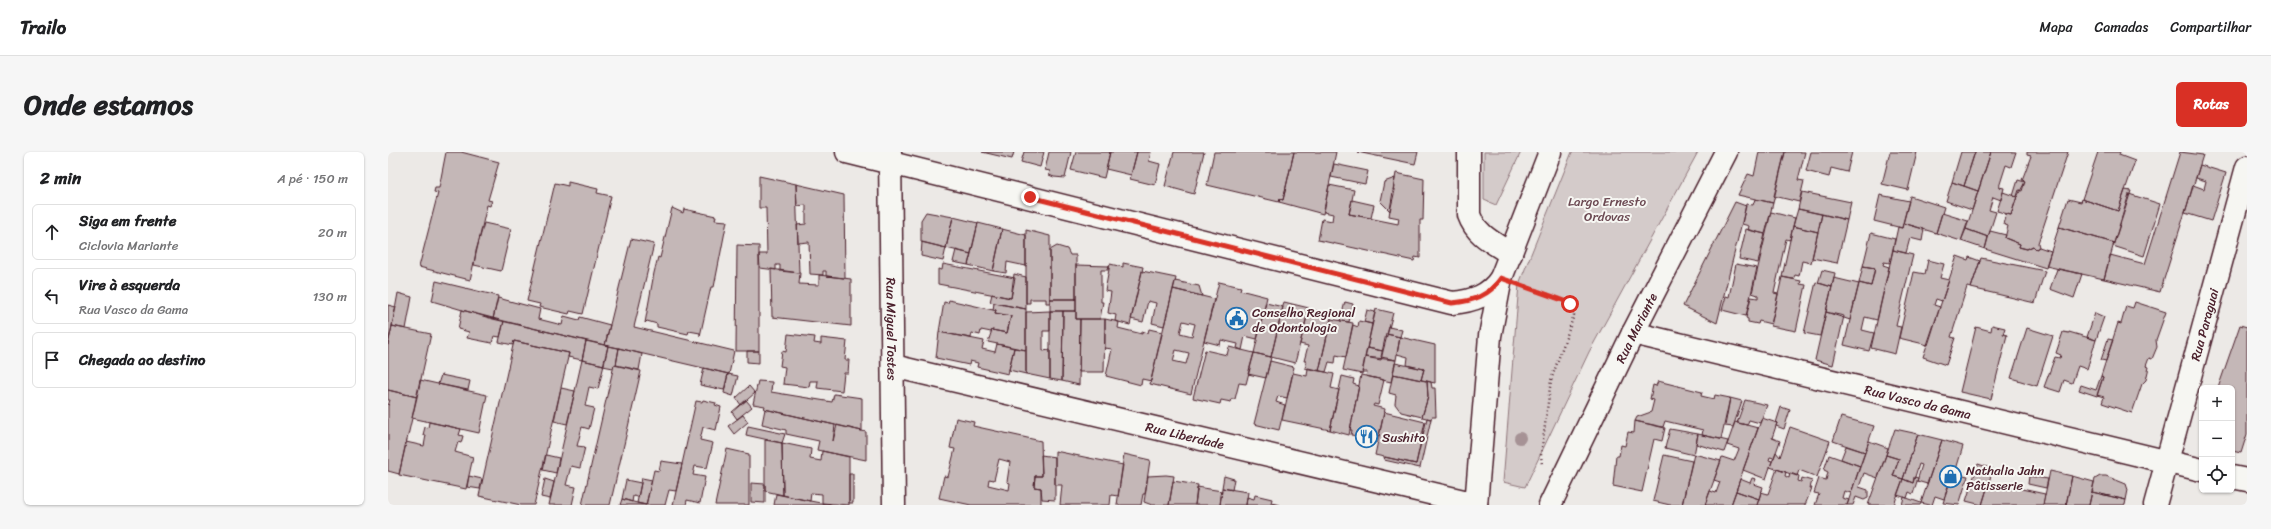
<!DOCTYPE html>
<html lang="pt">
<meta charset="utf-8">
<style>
body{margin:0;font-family:Sriracha,sans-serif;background:#f6f6f6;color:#202124}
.controls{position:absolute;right:12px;bottom:12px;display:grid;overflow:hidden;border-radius:6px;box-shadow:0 1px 3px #0004}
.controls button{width:36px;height:36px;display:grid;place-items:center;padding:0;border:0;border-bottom:1px solid #e0e0e0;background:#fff;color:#202124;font:20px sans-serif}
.stop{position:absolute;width:12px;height:12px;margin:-9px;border:3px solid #d93025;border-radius:50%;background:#fff}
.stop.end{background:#d93025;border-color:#fff;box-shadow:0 1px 4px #0008}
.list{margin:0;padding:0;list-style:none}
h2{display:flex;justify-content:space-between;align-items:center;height:52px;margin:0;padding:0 16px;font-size:17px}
h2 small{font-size:13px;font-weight:400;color:#757577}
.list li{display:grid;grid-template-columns:26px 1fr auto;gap:12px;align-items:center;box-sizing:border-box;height:56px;margin:0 8px 8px;padding:0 8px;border:1px solid #e0e0e0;border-radius:6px}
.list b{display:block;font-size:15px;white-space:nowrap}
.list p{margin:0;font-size:13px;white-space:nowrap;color:#757577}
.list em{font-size:13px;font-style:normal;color:#757577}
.icon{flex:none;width:22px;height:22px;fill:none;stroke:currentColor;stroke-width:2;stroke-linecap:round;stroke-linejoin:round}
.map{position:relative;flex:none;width:1859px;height:353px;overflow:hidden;border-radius:6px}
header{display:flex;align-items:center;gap:24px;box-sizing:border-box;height:56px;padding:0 20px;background:#fff;border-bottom:1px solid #e0e0e0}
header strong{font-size:19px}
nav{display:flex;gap:22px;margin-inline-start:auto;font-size:14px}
.intro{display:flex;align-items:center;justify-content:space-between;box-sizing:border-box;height:96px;padding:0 24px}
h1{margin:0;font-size:28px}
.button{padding:10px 18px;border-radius:6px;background:#d93025;color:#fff;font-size:14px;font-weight:700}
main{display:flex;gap:24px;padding:0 24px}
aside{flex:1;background:#fff;border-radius:6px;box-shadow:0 1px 3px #0004}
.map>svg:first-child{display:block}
</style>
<header>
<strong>Trailo</strong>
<nav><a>Mapa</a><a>Camadas</a><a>Compartilhar</a></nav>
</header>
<div class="intro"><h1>Onde estamos</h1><a class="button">Rotas</a></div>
<main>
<aside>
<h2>2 min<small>A pé · 150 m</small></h2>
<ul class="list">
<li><svg class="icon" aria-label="ahead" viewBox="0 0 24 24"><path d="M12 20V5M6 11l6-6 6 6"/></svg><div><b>Siga em frente</b><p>Ciclovia Mariante</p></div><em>20 m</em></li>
<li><svg class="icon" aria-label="left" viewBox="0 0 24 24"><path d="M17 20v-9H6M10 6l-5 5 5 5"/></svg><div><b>Vire à esquerda</b><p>Rua Vasco da Gama</p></div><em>130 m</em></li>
<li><svg class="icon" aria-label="arrive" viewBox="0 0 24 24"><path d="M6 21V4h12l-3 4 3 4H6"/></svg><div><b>Chegada ao destino</b></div></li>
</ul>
</aside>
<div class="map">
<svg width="1859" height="353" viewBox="0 0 1859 353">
<rect width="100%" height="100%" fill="#ece9e6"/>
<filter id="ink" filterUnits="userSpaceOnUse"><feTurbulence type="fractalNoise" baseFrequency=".025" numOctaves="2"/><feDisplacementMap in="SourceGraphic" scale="8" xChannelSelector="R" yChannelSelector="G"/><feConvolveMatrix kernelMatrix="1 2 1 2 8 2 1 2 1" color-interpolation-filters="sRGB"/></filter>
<g filter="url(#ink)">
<path fill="#d4cbca" stroke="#8f757a" d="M1096,0H1133L1108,53L1096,48Z
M1184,0H1310L1201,200L1137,335L1115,330L1131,132Z"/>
<path fill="#c4b7b7" stroke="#4a1f2b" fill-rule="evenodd" d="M58,0H73L111,10L100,48L104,49L102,54L99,53L82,128L31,115L50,41L46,40L47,36H51Z
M594,0H626L624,7Z
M636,0H656L652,15L633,10Z
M661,0H683L677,26L666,25L661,23L662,19L657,18Z
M688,0H722L716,26L683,18Z
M722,0H749L743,23L718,17Z
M749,0H763L761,9L772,12L767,33L742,27Z
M786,0H816L806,42L777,34Z
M826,0H906L895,48L892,47L891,50L819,33Z
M906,0H948L935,62L891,50L892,47L895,48Z
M969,0H1030L1027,12Z
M1371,0H1397L1385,51L1350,43L1360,22L1366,24Z
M1397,0H1417L1410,28L1416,29L1411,50L1386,44Z
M1423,0H1464L1459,20L1443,16L1441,25L1418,19Z
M1502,0H1529L1520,38L1494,32Z
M1573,0H1587L1576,34L1564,30Z
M1587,0H1603L1590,39L1576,34Z
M1603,0H1628L1623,15L1618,13L1611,35L1616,36L1613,48L1605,45L1601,58L1608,60L1600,85L1578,77Z
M1639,0H1680L1650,91L1651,95L1648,97L1645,94L1639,97L1631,95L1632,92L1617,86L1620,74L1615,72L1618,62L1623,63L1631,38L1634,39L1637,29L1634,28L1643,4L1639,3Z
M1710,0H1732L1731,3L1747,9L1730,59L1694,47Z
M1792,0L1815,3L1772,140L1716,127L1722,103L1757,112Z
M946,12L980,19L977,32L943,25Z
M1812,13L1838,21L1823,69L1797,61L1805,33L1816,37L1818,29L1808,26Z
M1008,21L1036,27L1035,68H1032V106L1027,105L1026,109L930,88L934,67L944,69L945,62L936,60L941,33L966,38L961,62L1010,72L1011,66L1001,64Z
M371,24L408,32L411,121L392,119V113H388V118L372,116L371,102H379L378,56H371Z
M1007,26L1005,38H1007L1002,59L992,49L996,30Z
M1630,28L1637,30L1629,45L1625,44Z
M180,30L210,37L209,41L223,44L195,162L182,159L181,162L151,155L152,152L139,149L167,31L180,34Z
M1564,30L1590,39L1584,58L1558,49Z
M408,32L456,43L457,126L438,124V119H435V123L422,122L421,90L410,91L409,73L418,72V53L409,54Z
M1737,38L1743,39L1726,91L1671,75L1680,47L1693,50L1694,47L1730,59Z
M1414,40L1463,50L1459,68L1410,57Z
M1615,40L1629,45L1623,63L1609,59Z
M1741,42L1772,52L1756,104L1725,94Z
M1492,43L1521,49L1514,76L1486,69Z
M1522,44L1556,55L1548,81L1515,71Z
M1367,47L1385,51L1377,82L1360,78L1361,74L1354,72L1358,52L1365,53Z
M964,48L986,53L983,66L961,62Z
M1347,50L1358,54L1329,171L1295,154Z
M284,56L295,61L296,57L328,64L327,68L339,69L326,135H323L312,184V181L301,179L300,182L269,175V172L259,169L257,171L266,121L270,105L272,106Z
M1410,57L1434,62L1430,80L1405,74Z
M538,60L565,65L558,96L533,90V68Z
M1383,60L1407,66L1402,88L1398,87L1386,141L1390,142L1383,172L1371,169L1370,172L1360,170V167L1358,166L1363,145L1370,146V143L1364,141Z
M1554,61L1580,69L1573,89L1548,81Z
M1434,62L1459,68L1449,111L1424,106Z
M565,65L590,71L583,102L558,96Z
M96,71L123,77L113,119L86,113L88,99Z
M590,71L614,77L605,119L580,113Z
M1515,71L1536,77L1534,89L1522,86L1518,101L1505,98L1510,75L1514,76Z
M1405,74L1430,80L1423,111L1414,109L1411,124L1407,123L1405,127L1394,125Z
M1671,75L1726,91L1716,127L1658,114Z
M614,77L638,83V114L619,110L618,121L605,119Z
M1358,77L1377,82L1370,111L1351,107Z
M1578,77L1600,85L1597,97L1573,89Z
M638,78L662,84V151H658V147H642V151H638Z
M1602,79L1618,83L1617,86L1632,92L1631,95L1639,97L1645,94L1648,97L1651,95L1663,99L1658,116L1597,97Z
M1483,81L1507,87L1502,111L1496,110L1495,113L1501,115L1489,168L1477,165L1474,178L1486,181L1481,199L1456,193L1471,131L1483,134L1487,116L1475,114Z
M243,87L266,92L246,175L346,199L341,222L217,193Z
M534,90L558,96L555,109L533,104Z
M349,93L371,94V199H348Z
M669,94L679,97L682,103H688V147H662V98Z
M568,98L583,102L580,113L565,110Z
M1505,98L1525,103L1508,174L1513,175L1507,202L1483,196Z
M1569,104L1580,108L1581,105L1592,109L1583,136L1579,135L1563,185L1567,186L1558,213L1535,205Z
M1593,106L1657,119L1647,151L1583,136Z
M1540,108L1556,112L1552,126L1561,128L1554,149L1548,147L1546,153L1552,155L1540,193L1511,186L1526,120L1537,122Z
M735,111L755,115L742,173L727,169L728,163L720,161L723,140L717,139L722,112L735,115Z
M555,112L627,126L623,146L550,132V117L554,118Z
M1348,112L1369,116L1358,164L1334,158L1338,144L1341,145Z
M688,113L721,114L720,118H713V150H715L712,167H688Z
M1475,114L1487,116L1483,134L1471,131Z
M383,117L412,121L411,132L431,133V123L463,127V174L384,165Z
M1669,117L1694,122L1686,146L1662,137Z
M1434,118L1447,121L1444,135L1430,131Z
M754,119L788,126L776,174L764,171L768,151L760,149L755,170L743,167Z
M626,122L638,125V157L602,150L604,142L623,146Z
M1394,125L1413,129L1412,132L1418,133L1408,179L1383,174Z
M1446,126L1471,132L1462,168L1438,160Z
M48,129L110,144L105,167L44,149Z
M787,129L811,134L814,144L785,137Z
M831,130L853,135L852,138L879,145L869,187L857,184L854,198L849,196L850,192L833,188L832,193L816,189Z
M1428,130L1444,135L1432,184L1416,181Z
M785,137L826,147L803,242L762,232ZM795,169L807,172L804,184L792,181ZM788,198L801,201L798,212L785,209Z
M10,141L24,145L18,177L4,174Z
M110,146L152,157L150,167L174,173L176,164L191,168L192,165L222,173L217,193L105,167Z
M662,147H688V159H662Z
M561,148L605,158H608L607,161L623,164L619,181L604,178L603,180L593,178L592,183L584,181L583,186L551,180L556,150L560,151Z
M896,150L921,156L907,211L883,205Z
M957,150L965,152L961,170L952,169Z
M1747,150L1778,160L1768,188L1769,195L1764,207L1761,206L1758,214L1761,215L1758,228L1754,232L1744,261L1714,251L1716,245L1709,243L1715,225L1713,224L1730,171L1733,172L1738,154L1745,156Z
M606,151L638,157V198L600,190L604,178L619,181L623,164L607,161L608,158H605Z
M878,151L895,155L883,205L866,201Z
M0,153L8,155L0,193Z
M921,157L944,162L931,219L917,216L919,209H916L920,194L912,192Z
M988,157L1005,161L995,199L979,196Z
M74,158L116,169L112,185L106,184L104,191L79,186L81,180L70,177Z
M979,158L987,160L984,172L976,170Z
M662,159H675L674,229L662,227Z
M662,159V179H655V199L662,198V227L638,222V160Z
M675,159H688V167H692L691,233L674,229Z
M1438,160L1456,164L1445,213L1427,208Z
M1707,161L1716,165L1708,188L1699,185Z
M692,167H717L716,220H691Z
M717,167L731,170L730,176L754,182V179L760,181L761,177L774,180L763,229L754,227L753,233L718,224L724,197L717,196Z
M943,167L965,171L958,205L948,203L947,211L941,210L938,220L931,219Z
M116,169L198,189L194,208L180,205L181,201L126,189L125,193L111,190Z
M971,169L984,172L974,222L955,218L965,173L970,175Z
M1604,173L1617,176L1615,182L1619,183L1603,247L1572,240L1588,175L1603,179Z
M1852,173L1859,175V282L1853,301L1844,299V236H1830Z
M4,174L43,182L29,245L0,238V193Z
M1001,175L1014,178L1012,185L999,182Z
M1639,176L1665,184L1649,234L1623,226Z
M551,180L596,189L594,197L607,200L609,192L626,196L620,222L589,215L590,211L582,209L581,213L548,206Z
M1675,180L1681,181V180L1708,188L1699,217L1690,214L1684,231L1676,228L1672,240L1656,235L1667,205L1672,206L1673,203L1668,201Z
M400,182L427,185L426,191L433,192V186L459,189L457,208H461L460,221H456L454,239L429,236L430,229H422L421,235L395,232L397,215L392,214L394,199L398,200Z
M998,182L1012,185L1008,208L993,205Z
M1012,185L1047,193V231L1033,228L1036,217L1019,213L1020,205L1009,202Z
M1720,187L1725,188L1718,209L1713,208Z
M126,189L181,201L146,353H133L91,344Z
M198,189L220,194L216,213L194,208Z
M220,194L231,196L228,213H226L225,216L215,214Z
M841,195L866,201L858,232L851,231L847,247H844L843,250L833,248L832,252L805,246L817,198L839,203Z
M231,196L254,202L251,218L228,213Z
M626,196L638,198V222L621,218Z
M979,196L995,199L993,208L977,205Z
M359,199H371V211L359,210Z
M866,201L883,205L878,226L860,222Z
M977,205L1008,208L1003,230L978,224L979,220H974Z
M194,208L216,213L210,237L201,235L197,254L206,256L201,277L194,275L189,294L197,295L192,316L183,314L178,333L188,335L184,353H161Z
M882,209L906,215L899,246L890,244L888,250L897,253L891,278L866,272Z
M1007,211L1036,217L1033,228L1005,222Z
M226,213L253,219L222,353H194Z
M316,216L340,222L336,238L312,233Z
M920,216L946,222L943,236L951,238L942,278L894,268L905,221L919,224Z
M340,222L350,224L345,244L336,241Z
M1005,222L1039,229L1040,245L1034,265L1013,260L1007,252L1008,243L1001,241Z
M53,223L82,229L80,238L50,232Z
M973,223L996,228L990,253L986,252L985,254L997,257L991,284L983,282L982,286L963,283L964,278H962Z
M954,224L966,227L965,232L971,234L961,283L942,278Z
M1713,224L1715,225L1709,244L1691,238L1693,233L1708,238Z
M32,228L99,243L91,281L24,266Z
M370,229L384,230L383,240L444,250L446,242L474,246V279L376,257L377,254L365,252Z
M1039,229L1043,230L1044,236H1047L1048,265H1044L1043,267L1034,265L1040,245Z
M1270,229L1314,240L1313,244L1326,247L1327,243L1342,246L1333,287L1314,283L1315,278L1277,269L1275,275L1247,269L1249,265L1263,260L1266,248L1262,247L1265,233L1268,234Z
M361,234L367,241L353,253L348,246Z
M173,236L187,239L179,272L166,269Z
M0,238L29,245L11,322L0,319V254L2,248H0Z
M1342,246L1354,249L1345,275L1337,274Z
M315,248L328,251L327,253L333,255L328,278L315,275L312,288L325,291L319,316L307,314L305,323L317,325L312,351L299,348L298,353H285L308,249L314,250Z
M358,248L364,255L349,267L344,260Z
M1357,248L1379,253L1372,271L1361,268L1359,273L1349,271Z
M1393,255L1402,258L1396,277L1388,274L1389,271H1388Z
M377,257L447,273L445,289L449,273L478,280V308L429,298L431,289L398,282V278L374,272Z
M996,260L1037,270L1028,312L987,303Z
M355,263L360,270L346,282L340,274Z
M1453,265L1486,274L1477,300L1445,289Z
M568,266L586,270L585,274L653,289L654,324H647L646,335L653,336V353H583L551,346L556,324L560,325L567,297L562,296ZM611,307L622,310L619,330L622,331L621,338L600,333L601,327L606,328Z
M1039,266L1043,267L1032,316L996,308L997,305L1028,312Z
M1374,266L1389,271L1384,286L1392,289L1386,306L1382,305L1381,308L1384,309L1378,327L1355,318Z
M1247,269L1277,276L1274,289L1266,287L1254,340L1225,334L1228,304H1231L1233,293L1237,294L1240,280L1246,281Z
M41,270L73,277L71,283L75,284L73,291L70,290L67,300L85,305L78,337L11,323L18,290L36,294L38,283H35L37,275L40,276Z
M1347,270L1370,276L1343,353H1317L1322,339L1328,341L1332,330L1326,328L1334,305L1346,309L1351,297L1339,293Z
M360,274L397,282L394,291L358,283Z
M1402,275L1442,289L1429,325L1411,318L1409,324L1382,315L1388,300L1392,305Z
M1282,277L1310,282L1306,303L1277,296Z
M1507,277L1530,282L1515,327L1505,324L1511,307L1498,303Z
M1310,282L1340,289L1336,300L1308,292Z
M1530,282L1554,288L1539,332L1529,329L1534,313L1531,312L1525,331L1515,327Z
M377,288L394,291L395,343L377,339Z
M1554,288L1575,294L1567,321L1563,324L1556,347L1547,344L1544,353H1542L1533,351Z
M1481,289L1500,296L1498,303L1490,326L1476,321L1471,335L1480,338V346L1476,348L1468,345L1465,353H1459Z
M394,291L423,297L422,307L433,309L434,299L461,305V353L434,351V342L423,341L422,349L395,343Z
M1458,294L1477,300L1472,314L1453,307Z
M339,297L361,302V353H327Z
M667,299L735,313L730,344L723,343L722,353H672L674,333H667Z
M736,302L762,308L757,342H755L753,353H729Z
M1306,302L1333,309L1317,353H1294Z
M158,303L171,306L168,321L155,318Z
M653,303L667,305V348L654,347L653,336L646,335L647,324H654Z
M1276,303L1304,309L1294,353H1282L1265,349Z
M1441,303L1472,314L1463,341L1456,339L1454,346L1461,348L1459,353H1427L1431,342L1426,341L1431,326L1438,328L1440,320L1436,318Z
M1498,303L1511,307L1505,324L1515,327L1506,353H1480Z
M273,309L294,312L288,339L281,338L277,353H258L266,318L271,319Z
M1590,312L1605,317L1594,353L1578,349Z
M1389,317L1398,320L1397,324L1401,326L1402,321L1411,324L1410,329L1413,330L1414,326L1424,329L1422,336H1424L1417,353H1369L1373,340L1380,342Z
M1662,319L1684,324L1678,353H1655Z
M1565,321L1580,324L1571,353L1555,351Z
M461,322H465V351H461Z
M778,323L786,324L781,353H764L756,350L760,324Z
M81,324L94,327L92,337L79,335Z
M836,324L846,327L844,338L834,336Z
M1641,324L1660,327L1658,336L1640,332Z
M1684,324L1706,330L1701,353H1678Z
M1712,324H1718L1738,332L1740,338L1738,348L1704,340L1707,327Z
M1526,325L1530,326L1525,342L1521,340L1519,346L1509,343L1515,327L1525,331Z
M254,326L264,328L258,353L249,351Z
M1364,326L1368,327L1366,332L1375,335L1371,347L1348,339L1352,327L1362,331Z
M157,327L166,330L162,347L153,345Z
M238,328L253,331L250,345L245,344L244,350L234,347Z
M785,329L810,333L807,353H781Z
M1601,330L1657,342L1655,353H1594Z
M363,331L377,332V351L363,350Z
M809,335L834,339L832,353H807Z
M834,336L860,340L858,353H832Z
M1348,339L1371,347L1369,353H1343Z
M1704,340L1738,348L1737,353H1701Z
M388,342L422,349L443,353H386Z
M867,343L884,347L883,351L892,353H858L859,345L866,347Z
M1516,345L1533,351L1532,353H1514Z
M234,347L249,351L258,353H232Z"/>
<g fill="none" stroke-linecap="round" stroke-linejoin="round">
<defs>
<g id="minor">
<path id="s1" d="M502,0L506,353"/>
<path d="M1081,0V63C1088,83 1106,91 1123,102"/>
<path id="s2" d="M1245,181L1814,318"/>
<path id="s3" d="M505,214L1088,352"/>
<path d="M1844,325L1859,328"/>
<path id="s4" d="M1767,353L1859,15"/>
</g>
<g id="major">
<path d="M459,0L1064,151C1085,149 1101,144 1113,126"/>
<path d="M1088,353L1102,184L1113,126L1162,0"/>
<path id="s5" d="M1162,353L1245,181L1338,0"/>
</g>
</defs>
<use href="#minor" stroke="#4a1f2b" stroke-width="25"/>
<use href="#major" stroke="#4a1f2b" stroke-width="25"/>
<path stroke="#4a1f2b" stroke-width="2.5" stroke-dasharray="1 3" stroke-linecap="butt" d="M1137,134L1177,149L1182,152L1186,163L1163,228L1153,303L1154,313"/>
<use href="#minor" stroke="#f6f6f2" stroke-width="22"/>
<use href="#major" stroke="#f6f6f2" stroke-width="22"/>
</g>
<circle fill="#a69295" cx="1132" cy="286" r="6"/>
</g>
<g fill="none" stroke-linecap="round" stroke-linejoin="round" filter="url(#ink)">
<path stroke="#d93025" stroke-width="5" d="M642,45L1064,151C1085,149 1101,144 1113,126L1177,149L1182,152"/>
</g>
<defs>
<symbol id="civic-ring" viewBox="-11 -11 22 22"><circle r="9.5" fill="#f6f6f2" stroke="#1f6fb2" stroke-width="1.5"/><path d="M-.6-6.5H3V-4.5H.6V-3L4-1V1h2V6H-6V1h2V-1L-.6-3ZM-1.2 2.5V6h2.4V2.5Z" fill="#1f6fb2"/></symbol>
<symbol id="restaurant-ring" viewBox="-11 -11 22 22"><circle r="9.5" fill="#f6f6f2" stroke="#1f6fb2" stroke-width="1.5"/><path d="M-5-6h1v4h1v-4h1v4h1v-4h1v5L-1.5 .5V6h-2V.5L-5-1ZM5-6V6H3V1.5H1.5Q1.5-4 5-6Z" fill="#1f6fb2"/></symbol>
<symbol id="shop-ring" viewBox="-11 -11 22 22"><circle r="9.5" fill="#f6f6f2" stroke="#1f6fb2" stroke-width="1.5"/><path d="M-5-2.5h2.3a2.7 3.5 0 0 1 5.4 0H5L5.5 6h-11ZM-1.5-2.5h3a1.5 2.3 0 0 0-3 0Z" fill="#1f6fb2"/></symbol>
</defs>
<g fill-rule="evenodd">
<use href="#civic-ring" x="836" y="154" width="25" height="25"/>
<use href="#restaurant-ring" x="966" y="272" width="25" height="25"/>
<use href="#shop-ring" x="1550" y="312" width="25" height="25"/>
</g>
<g text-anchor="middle" stroke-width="4" stroke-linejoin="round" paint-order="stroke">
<g font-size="13" fill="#6c4a53" stroke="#f6f6f2">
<text x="1219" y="54">Largo Ernesto<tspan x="1219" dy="15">Ordovas</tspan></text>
</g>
<g font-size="13" fill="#4a1f2b" stroke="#f6f6f2" text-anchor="start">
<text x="864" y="165">Conselho Regional<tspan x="864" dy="15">de Odontologia</tspan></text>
<text x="994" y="290">Sushito</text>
<text x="1578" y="323">Nathalia Jahn<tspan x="1578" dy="15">Pâtisserie</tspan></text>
</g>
<g font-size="13" fill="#4a1f2b" stroke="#f6f6f2">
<text dy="5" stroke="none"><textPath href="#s4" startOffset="187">Rua Paraguai</textPath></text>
<text dy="5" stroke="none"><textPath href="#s1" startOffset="177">Rua Miguel Tostes</textPath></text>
<text dy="5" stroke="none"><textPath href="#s5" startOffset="197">Rua Mariante</textPath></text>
<text dy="5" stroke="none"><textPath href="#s2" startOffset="293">Rua Vasco da Gama</textPath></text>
<text dy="5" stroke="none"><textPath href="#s3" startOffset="300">Rua Liberdade</textPath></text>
</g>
</g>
</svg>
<div class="controls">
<button>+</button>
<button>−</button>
<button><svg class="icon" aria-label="locate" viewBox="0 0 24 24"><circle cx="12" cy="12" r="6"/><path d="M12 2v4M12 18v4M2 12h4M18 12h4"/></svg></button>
</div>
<div class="stop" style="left:1182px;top:152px"></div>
<div class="stop end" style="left:642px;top:45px"></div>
</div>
</main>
